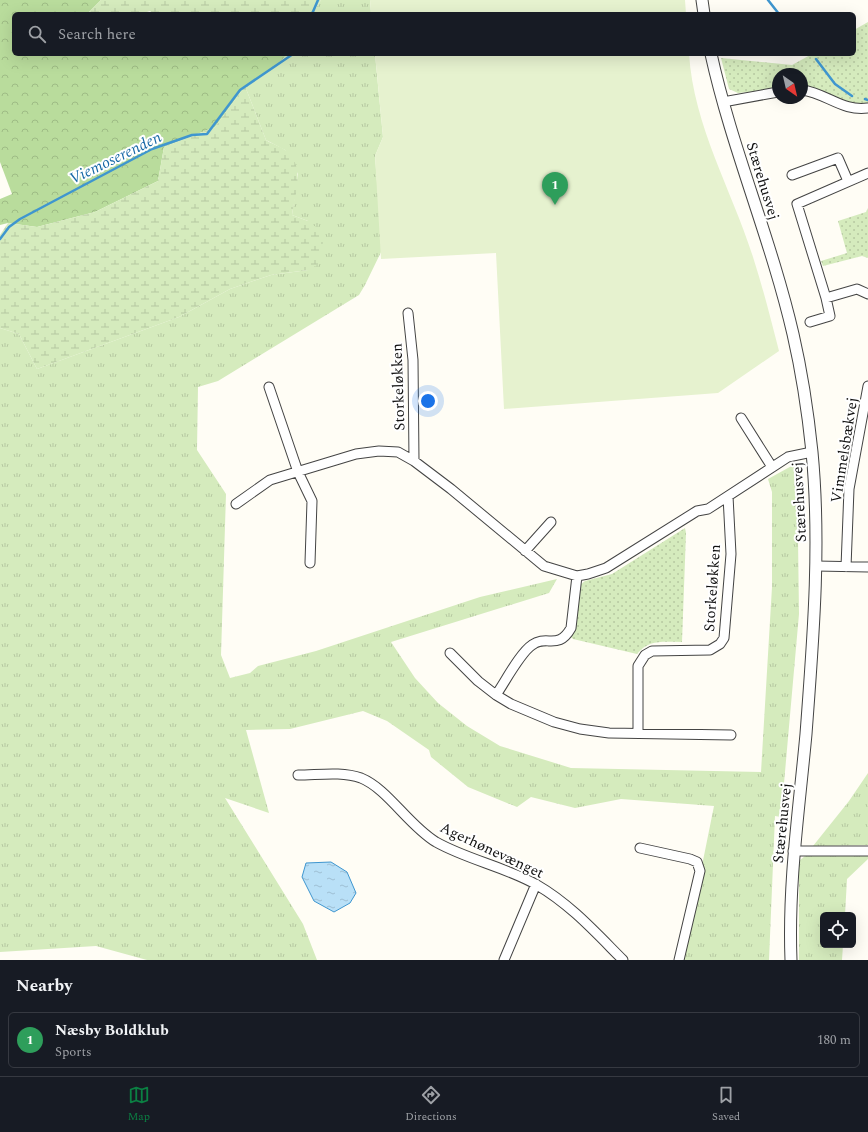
<!DOCTYPE html>
<meta charset="utf-8">
<style>
body{margin:0;font-family:Spectral,serif;background:#242831;color:#f1f3f6}
.controls{position:absolute;right:12px;bottom:12px;display:grid;overflow:hidden;border-radius:6px;box-shadow:0 4px 16px #0002}
.controls button{width:36px;height:36px;display:grid;place-items:center;padding:0;border:0;border-bottom:1px solid #363941;background:#171b24;color:#f1f3f6;font:20px sans-serif}
.compass{position:absolute;left:772px;top:68px;width:36px;height:36px;border-radius:50%;background:#171b24;box-shadow:0 4px 16px #0002;rotate:146deg}
.you{position:absolute;left:428px;top:401px;width:14px;height:14px;margin:-10px;border:3px solid #fff;border-radius:50%;background:#1a73e8;box-shadow:0 0 0 6px #1a73e833}
.badge{display:grid;place-items:center;width:26px;height:26px;border-radius:50%;background:#0b8043;color:#fff;font-size:13px;font-weight:700}
.pin{position:absolute;translate:-50% -33px;filter:drop-shadow(0 1px 2px #0008)}
.pin::after{content:'';position:absolute;top:21px;width:14px;height:12px;background:inherit;clip-path:polygon(0 0,100% 0,50% 100%)}
.list{margin:0;padding:0;list-style:none}
h2{display:flex;justify-content:space-between;align-items:center;height:52px;margin:0;padding:0 16px;font-size:17px}
h2 small{font-size:13px;font-weight:400;color:#9ea1a6}
.list li{display:grid;grid-template-columns:26px 1fr auto;gap:12px;align-items:center;box-sizing:border-box;height:56px;margin:0 8px 8px;padding:0 8px;border:1px solid #363941;border-radius:6px}
.list b{display:block;font-size:15px;white-space:nowrap}
.list p{margin:0;font-size:13px;white-space:nowrap;color:#9ea1a6}
.list em{font-size:13px;font-style:normal;color:#9ea1a6}
.icon{flex:none;width:22px;height:22px;fill:none;stroke:currentColor;stroke-width:2;stroke-linecap:round;stroke-linejoin:round}
.map{position:relative;flex:none;width:868px;height:960px;overflow:hidden}
.search{position:absolute;background:#171b24;box-shadow:0 4px 16px #0002;left:12px;right:12px;top:12px;height:44px;display:flex;align-items:center;gap:10px;box-sizing:border-box;padding:0 14px;border-radius:6px;color:#9ea1a6;font-size:15px}
.sheet{height:116px;background:#171b24}
nav{display:flex;justify-content:space-around;align-items:center;box-sizing:border-box;height:56px;border-top:1px solid #363941;background:#171b24;font-size:11px;color:#9ea1a6}
nav a{display:grid;justify-items:center;gap:2px}
nav .on{color:#0b8043}
.map>svg:first-child{display:block}
</style>
<div class="map">
<svg width="868" height="960" viewBox="0 0 868 960">
<defs>
<pattern id="grass-tufts" width="24" height="20" patternUnits="userSpaceOnUse"><rect width="24" height="20" fill="#d5ebbd"/><path d="M3 7l-1-3M5 7V3M7 7l1-3M15 17l-1-3M17 17v-4M19 17l1-3" fill="none" stroke="#b6c8a1"/></pattern>
<pattern id="forest-crowns" width="20" height="18" patternUnits="userSpaceOnUse"><rect width="20" height="18" fill="#b9dc9c"/><path d="M2 6a3 3 0 1 1 6 0M12 15a3 3 0 1 1 6 0" fill="none" stroke="#9ebc85"/></pattern>
<pattern id="wetland-marsh" width="20" height="14" patternUnits="userSpaceOnUse"><rect width="20" height="14" fill="#d5ebbd"/><path d="M1 5h8M5 5V1M11 12h8M15 12V8" fill="none" stroke="#b6c8a1"/></pattern>
<pattern id="park-dots" width="8" height="8" patternUnits="userSpaceOnUse"><rect width="8" height="8" fill="#d5ebbd"/><path d="M2 2h.1M6 6h.1" fill="none" stroke="#b6c8a1" stroke-width="1.8" stroke-linecap="round"/></pattern>
<pattern id="water-ripples" width="26" height="14" patternUnits="userSpaceOnUse"><rect width="26" height="14" fill="#b9e0f7"/><path d="M2 4q2-2 4 0t4 0M15 11q2-2 4 0t4 0" fill="none" stroke="#9ebfd3"/></pattern>
</defs>
<rect width="100%" height="100%" fill="#fffdf5"/>
<path fill="url(#grass-tufts)" d="M321,0H370L371,14H312Z
M287,54H375L383,137L375,156L382,250L365,285L359,295L218,381L198,387L197,450L226,494L221,655L230,678L250,673L258,666L316,651L480,597L557,579L549,593L391,642L415,678L438,703L467,726L500,746L571,768L761,772L772,587V492L768,479L797,463L799,614L781,817L775,816L769,960H683L714,806L621,799L575,808L531,797L517,807L468,787L431,757L429,750L387,721L363,711L290,729L246,730L269,813L225,798L303,924L317,960H147L96,946L0,952V328L19,334L37,369L179,317L230,289L271,275L308,270V221L292,215L298,174L285,150L266,140L245,86L279,63Z
M868,773V845L813,846L849,801Z
M868,855V859L847,879L845,915H823V945H843L842,960H799V861L805,856Z"/>
<path fill="url(#forest-crowns)" d="M0,0H101L87,14H14V54L286,55L279,63L245,86L215,127L164,147L158,181L95,212L37,227L8,223L0,225V199L12,194L0,162Z"/>
<path fill="url(#wetland-marsh)" d="M101,0H321L312,14H153L150,11L141,14H87Z
M245,86L266,140C272,144 280,146 285,150C306,165 295,194 292,215L308,221L321,231L323,243L317,265L308,270L271,275L230,289L179,317L37,369L19,334L0,328V235L8,223L37,227L95,212L158,181L164,147L215,127Z"/>
<path fill="url(#park-dots)" d="M868,22V103H845L802,88V74H778V89L738,93L729,89L721,58L792,65L812,54H854V30Z
M868,208V258L862,256L823,266L821,261L847,253L838,221L866,212Z
M685,528L686,533L682,642C663,642 649,639 637,654L573,639L571,637L575,630L579,586L585,581L612,574Z"/>
<path fill="#e6f2cf" d="M370,0H685L686,14H371Z
M375,54H689C694,127 731,188 753,257C763,288 771,320 779,351L718,393L504,409L496,253L381,259L375,156L383,137Z"/>
<path fill="url(#water-ripples)" stroke="#3f96cf" d="M331,862L347,872L356,893L350,903L334,912L314,901L302,877L306,863Z"/>
<g fill="none" stroke-linecap="round" stroke-linejoin="round">
<path stroke="#3f96cf" stroke-width="2.5" d="M768,0L779,14
M312,14L318,0
M816,59L835,84L852,96
M865,99L868,100
M0,239L9,227L20,219L152,149L192,135L207,134L240,90L293,54"/>
<defs>
<path id="minor" d="M802,90C826,93 843,112 868,108
M723,102L778,92
M868,173L797,204L826,298L857,289L868,294
M792,175L838,158L848,181
M408,313L413,360L414,461
M810,322L830,316L826,298
M269,387L298,472L312,501L310,563
M741,418L772,467
M236,504L270,480L356,454L379,451L398,452L414,461L451,489L544,566L577,576L588,574L606,568L697,511L708,509L788,457L812,452
M525,551L551,522
M816,566L868,567
M846,567L849,489L868,386
M450,653L478,681L496,695L511,704L554,722L580,729L609,733L731,735
M496,695C505,682 520,653 532,645C547,634 558,651 571,628L577,576
M638,733V666L645,655L652,651L710,650L720,644L724,638L731,554L728,496
M298,775C318,775 341,771 361,778C388,789 408,825 436,842C468,860 506,867 537,885C570,904 596,933 623,960
M640,848L690,859L697,862L700,871L679,960
M793,851H868
M504,960L536,884"/>
<path id="tertiary" d="M702,0L704,14
M711,54C732,149 771,239 793,334C802,373 808,413 812,452C821,546 813,640 806,734C799,810 788,884 791,960"/>
</defs>
<use href="#minor" stroke="#444" stroke-width="11"/>
<use href="#tertiary" stroke="#444" stroke-width="13"/>
<use href="#minor" stroke="#fff" stroke-width="9"/>
<use href="#tertiary" stroke="#fff" stroke-width="11"/>
</g>
<g text-anchor="middle" stroke-width="4" stroke-linejoin="round" paint-order="stroke">
<g font-size="15" fill="#111" stroke="#fff">
<text transform="translate(763 181) rotate(73)" y="5">Stærehusvej</text>
<text transform="translate(398 387) rotate(-92)" y="5">Storkeløkken</text>
<text transform="translate(844 450) rotate(-81)" y="5">Vimmelsbækvej</text>
<text transform="translate(799 502) rotate(-93)" y="5">Stærehusvej</text>
<text transform="translate(712 588) rotate(-86)" y="5">Storkeløkken</text>
<text transform="translate(782 823) rotate(-84)" y="5">Stærehusvej</text>
<text transform="translate(492 850) rotate(25)" y="5">Agerhønevænget</text>
</g>
<g font-size="16" font-style="italic" fill="#1768a6" stroke="#fff">
<text transform="translate(115 157) rotate(-26)" y="6">Viemoserenden</text>
</g>
</g>
</svg>
<div class="controls">
<button><svg class="icon" aria-label="locate" viewBox="0 0 24 24"><circle cx="12" cy="12" r="6"/><path d="M12 2v4M12 18v4M2 12h4M18 12h4"/></svg></button>
</div>
<svg class="compass" viewBox="-18 -18 36 36"><path d="M0-13l5 13h-10z" fill="#e53935"/><path d="M0 13l5-13h-10z" fill="#9ea1a6"/></svg>
<div class="you"></div>
<div class="pin badge" style="left:555px;top:205px;background:#2e9e5b">1</div>
<div class="search"><svg class="icon" aria-label="search" viewBox="0 0 24 24"><circle cx="10" cy="10" r="6"/><path d="M15 15l6 6"/></svg>Search here</div>
</div>
<section class="sheet">
<h2>Nearby<small></small></h2>
<ul class="list">
<li><span class="badge" style="background:#2e9e5b">1</span><div><b>Næsby Boldklub</b><p>Sports</p></div><em>180 m</em></li>
</ul>
</section>
<nav>
<a class="on"><svg class="icon" aria-label="map" viewBox="0 0 24 24"><path d="M3 6l6-2 6 2 6-2v14l-6 2-6-2-6 2zM9 4v14M15 6v14"/></svg>Map</a>
<a><svg class="icon" aria-label="directions" viewBox="0 0 24 24"><path d="M12 3l9 9-9 9-9-9zM9 14v-3h6M13 9l2 2-2 2"/></svg>Directions</a>
<a><svg class="icon" aria-label="saved" viewBox="0 0 24 24"><path d="M7 4h10v16l-5-4-5 4z"/></svg>Saved</a>
</nav>
